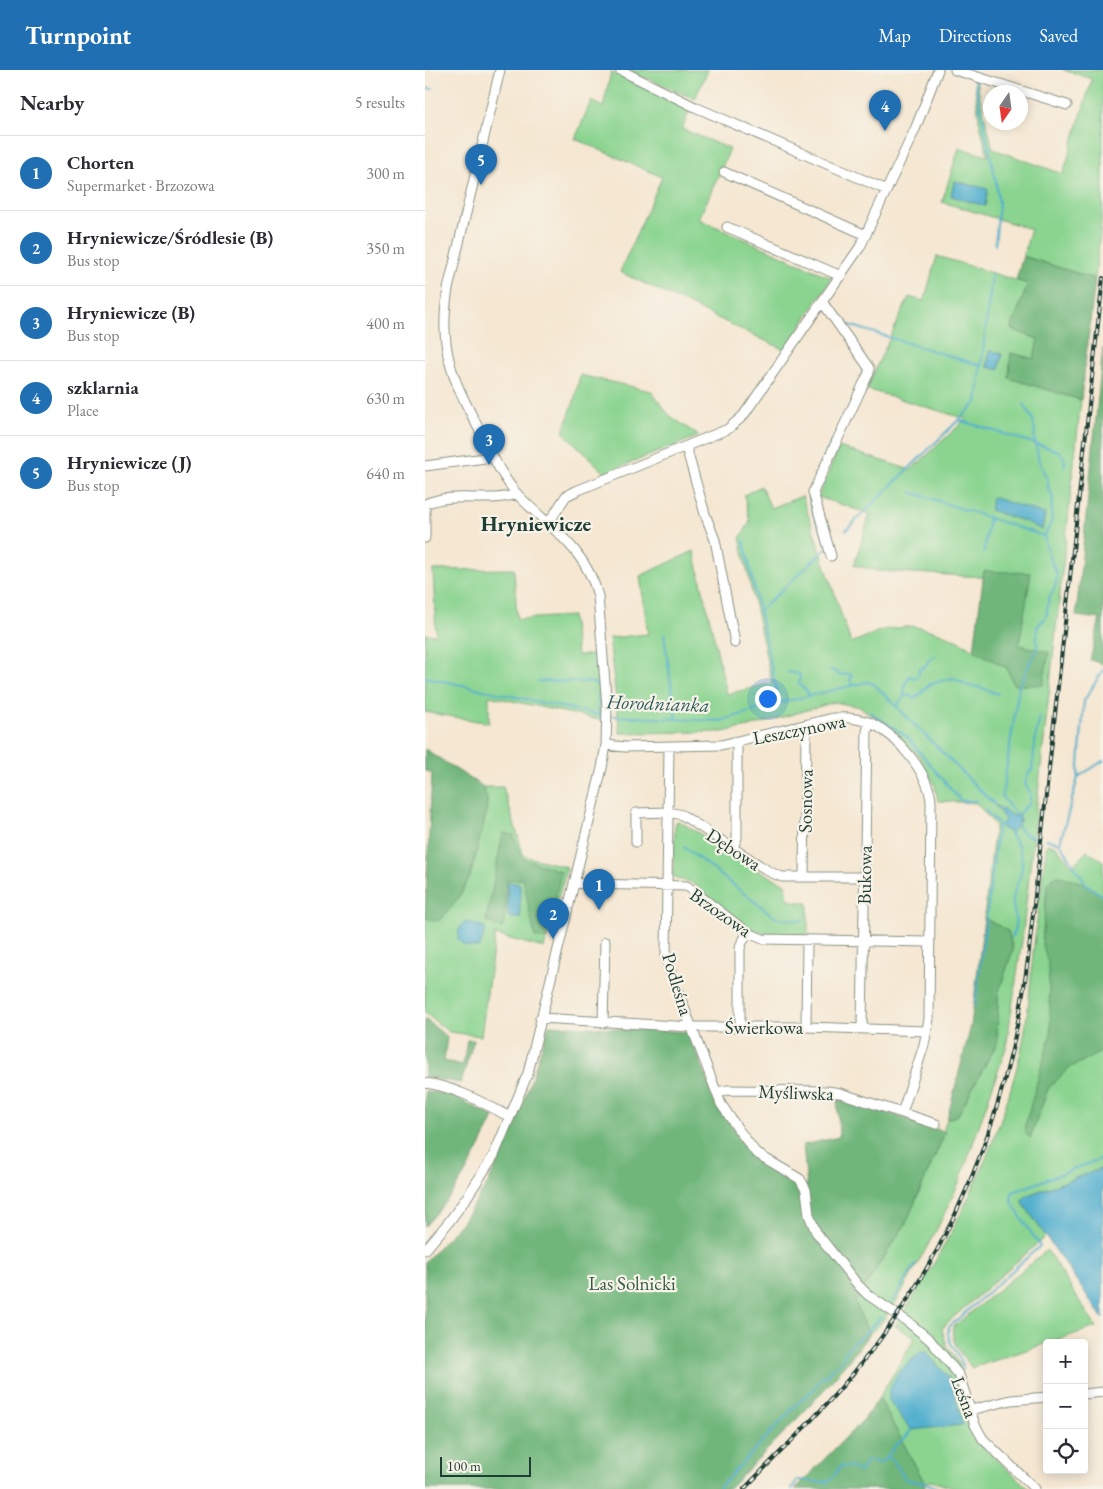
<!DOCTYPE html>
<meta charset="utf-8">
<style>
body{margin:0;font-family:"EB Garamond",serif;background:#f2f2f3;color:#2b2b33}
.controls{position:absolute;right:15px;bottom:15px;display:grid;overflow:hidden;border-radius:5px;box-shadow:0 2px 12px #0003}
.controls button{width:45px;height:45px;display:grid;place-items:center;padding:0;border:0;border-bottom:1px solid #e1e1e2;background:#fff;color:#2b2b33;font:25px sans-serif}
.compass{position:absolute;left:558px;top:15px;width:45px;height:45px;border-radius:50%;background:#fff;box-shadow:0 2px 12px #0003;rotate:193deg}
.scale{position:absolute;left:15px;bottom:12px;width:91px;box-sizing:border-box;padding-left:5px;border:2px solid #1f3d34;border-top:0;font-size:14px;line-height:18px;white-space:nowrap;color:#1f3d34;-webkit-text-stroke:4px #f7f3e8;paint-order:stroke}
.you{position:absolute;left:342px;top:628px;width:18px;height:18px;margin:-12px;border:4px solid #fff;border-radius:50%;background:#1a73e8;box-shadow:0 0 0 8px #1a73e833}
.badge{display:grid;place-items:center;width:32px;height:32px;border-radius:50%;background:#1f6fb2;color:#fff;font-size:16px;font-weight:700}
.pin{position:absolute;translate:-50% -41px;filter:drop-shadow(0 1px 2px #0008)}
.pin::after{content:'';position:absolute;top:26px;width:18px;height:15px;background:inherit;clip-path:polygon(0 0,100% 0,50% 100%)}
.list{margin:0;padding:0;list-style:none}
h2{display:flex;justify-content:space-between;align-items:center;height:65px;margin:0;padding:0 20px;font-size:21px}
h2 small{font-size:16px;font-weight:400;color:#7c7c81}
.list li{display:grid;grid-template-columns:32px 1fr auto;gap:15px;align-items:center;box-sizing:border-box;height:75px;padding:0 20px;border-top:1px solid #e1e1e2}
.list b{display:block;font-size:19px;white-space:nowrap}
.list p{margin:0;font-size:16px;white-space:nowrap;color:#7c7c81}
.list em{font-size:16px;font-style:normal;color:#7c7c81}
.icon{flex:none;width:28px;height:28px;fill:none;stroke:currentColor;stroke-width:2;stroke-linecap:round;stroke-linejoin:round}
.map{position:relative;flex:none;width:678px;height:1419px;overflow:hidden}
header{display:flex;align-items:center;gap:30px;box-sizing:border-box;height:70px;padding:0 25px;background:#1f6fb2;color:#fff}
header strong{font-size:24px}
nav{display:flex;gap:28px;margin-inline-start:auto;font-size:18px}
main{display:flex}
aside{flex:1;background:#fff}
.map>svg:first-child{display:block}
</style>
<header>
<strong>Turnpoint</strong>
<nav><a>Map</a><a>Directions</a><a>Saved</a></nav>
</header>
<main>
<aside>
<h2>Nearby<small>5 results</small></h2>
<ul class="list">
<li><span class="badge">1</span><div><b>Chorten</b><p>Supermarket · Brzozowa</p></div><em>300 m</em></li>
<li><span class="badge">2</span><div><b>Hryniewicze/Śródlesie (B)</b><p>Bus stop</p></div><em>350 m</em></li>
<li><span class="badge">3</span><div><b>Hryniewicze (B)</b><p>Bus stop</p></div><em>400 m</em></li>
<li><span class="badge">4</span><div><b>szklarnia</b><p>Place</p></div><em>630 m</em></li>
<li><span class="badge">5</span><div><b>Hryniewicze (J)</b><p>Bus stop</p></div><em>640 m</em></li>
</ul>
</aside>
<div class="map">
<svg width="678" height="1419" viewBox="0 0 678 1419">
<rect width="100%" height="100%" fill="#f7f3e8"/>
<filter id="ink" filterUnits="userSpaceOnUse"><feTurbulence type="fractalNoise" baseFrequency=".02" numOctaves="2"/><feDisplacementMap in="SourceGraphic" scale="10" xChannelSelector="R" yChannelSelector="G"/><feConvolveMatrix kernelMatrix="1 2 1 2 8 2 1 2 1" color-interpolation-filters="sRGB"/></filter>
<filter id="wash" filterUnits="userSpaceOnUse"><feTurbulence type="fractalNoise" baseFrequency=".0096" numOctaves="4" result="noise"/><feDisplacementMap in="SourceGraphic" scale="20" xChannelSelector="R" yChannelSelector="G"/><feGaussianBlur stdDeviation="1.12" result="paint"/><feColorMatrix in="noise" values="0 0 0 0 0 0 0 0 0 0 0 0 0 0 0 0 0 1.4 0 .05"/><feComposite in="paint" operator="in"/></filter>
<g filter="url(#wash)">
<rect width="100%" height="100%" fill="#f5e7d2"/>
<path fill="#8ad490" stroke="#548862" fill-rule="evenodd" d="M203,0H283L270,29Z
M638,0H678V137L670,209L598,186L606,159L517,132L534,78L563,86L554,50L549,9L551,10L568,79L638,104L667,9Z
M186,2L265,40L257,59L305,79L274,149L407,208L360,280L195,202L237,107L150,69L166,31L178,37Z
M512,186L603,214L586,259L613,269L609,289L586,283L584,308L656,330L597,871L581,978L535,1111L513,1157L473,1229L457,1252L444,1264L429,1232L480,1155L520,1063L518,1062L522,1049L533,1045L572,973L573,924L588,879L583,861L559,848L570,755L551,733L513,731L510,716L494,686L459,654L435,637L410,632L324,657L297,662L195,663L184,568L223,564L215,506L269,481L302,624L347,613L315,468L325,452L319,425L336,416L346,438L377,426L426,573L457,560L487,556L509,561L532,570L582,598L589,615L594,576L559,502L558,507L453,501L429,495L445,444L393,427L414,377L486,400L541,349L441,319L484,227L499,231Z
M155,305L226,321L244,345L274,366L180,403L138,362L149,331Z
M89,499L92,549L147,546L152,585H172L176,650L64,626V653L0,642V564L11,565L8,500Z
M58,717H78L99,786L142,797L119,878L70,865L56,966L24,962L0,943V848L14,850L31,832L45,807L61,744L62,730Z
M254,751L342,805L361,814L363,828L367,831L383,833V865L338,864L325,858L266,812L251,809L248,806L250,756L251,752Z
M622,774L631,776L647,796L662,781L678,791V1098L603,1125L598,1133L621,1166L522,1253L517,1259L522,1276L535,1295L532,1311L549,1365L558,1377L604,1419H532L506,1411L499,1412L454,1328L490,1268L470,1256C526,1172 572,1081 596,981C603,949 605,916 608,883C612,847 617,810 622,774ZM643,999L623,1019L605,1068L612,1011Z
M622,1180L671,1257L547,1298C538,1287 525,1272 528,1257Z"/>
<path fill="#6fb67a" stroke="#477a57" d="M598,186L670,209L656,330L584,308L586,283L609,289L613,269L586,259L603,214L591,210Z
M678,278V594L665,590L675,549L651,546Z
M559,501L606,503L594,575L624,582L618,615H589L582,598L549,580Z
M0,679L58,717L62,730L61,744L45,807L31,832L14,851L0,848L7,703L0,701Z
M78,763L88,765L98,789L136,801L122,870L110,867L98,809L81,810L80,850L77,858L61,851Z
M636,806L661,814L678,826V981L644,998L623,1019L605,1068L600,1062L601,1052L626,963L623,893L617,872L622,815L627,807Z
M559,848L583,861L588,880L573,924L572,973L533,1045L522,1049L546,956Z
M0,949L22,967L19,991L38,995L42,970H49L36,1013L0,1007Z
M124,955L264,962L292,1035L330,1088L382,1117L378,1075L414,1067L412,1026L520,1062L480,1155L430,1232L444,1264C403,1321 352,1369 304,1419H0V1192L37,1152L62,1115L92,1053Z
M0,1021L26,1025L69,1047C50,1089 32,1122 0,1156Z
M454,1328L499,1412L500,1419H370L440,1348Z"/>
<path fill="#50aece" stroke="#387681" d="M529,111L563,119L560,136L526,126Z
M565,280L577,284L574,300L562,297Z
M567,427L620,444L617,460L601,452L565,440Z
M570,735L590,747L591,743L593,744L596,750L593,753L594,758L590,757L585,765L583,761L578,759L576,756L580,750Z
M84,812L95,814V848H85L83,845L82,814Z
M41,852L59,857L60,860L55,877C47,877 39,878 33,870C33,863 33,856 41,852Z
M678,1098V1249L598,1133V1129L603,1125Z
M499,1280L526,1310L538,1355L486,1360L463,1329C464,1309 483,1291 499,1280Z"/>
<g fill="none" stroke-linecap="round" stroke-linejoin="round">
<path stroke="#50aece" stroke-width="2" d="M549,9L571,112L574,133L570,175
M0,18L8,19
M421,254L557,296
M438,296L439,301L438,306
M534,350L634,381L639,388L640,396
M391,406L407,371
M486,422L619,466
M384,424L385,432L392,453
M421,460L552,332L567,204
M319,471L354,632
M559,482L564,447
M334,541L401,479
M239,564L251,649
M405,600L411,602L414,605L424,604L427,606L425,610L427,615
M362,602L374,604L375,606L374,614L380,619L384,625
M0,607L178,646
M113,611L164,612L170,613L172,616
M173,624L174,646
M479,625L480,615L484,606L490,608L494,604V599L501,596L504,589L511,586
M472,636L479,626L484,625L489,628L492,627L505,614L528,608L544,616L554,617L573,624
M445,642L481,666L536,731H553
M186,646L295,651L354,633L442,612L449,614L570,735
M653,707L659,631L678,600
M560,740L573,754L577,756
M593,744L605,733V722L600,714L603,704L607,700L611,664L615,646
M591,745L577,727L594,616L612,578V557L621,547L624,528L630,517L632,504L624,487L619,466L627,451L626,442L628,427L623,418V411L614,391L609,368L610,363L608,350L599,334
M593,758L601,765L611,768
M585,764C595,776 600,791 595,807C592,815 589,820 588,829C587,838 592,848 590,856C590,860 588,864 587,867
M621,769L635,773L661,814L678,826
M635,773L653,707L678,691
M259,777L351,848L379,851
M550,936L573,755
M467,1232L491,1194
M538,1300C539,1285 519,1275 524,1257L615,1176L588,1135L586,1126L588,1122L678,1088
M463,1387L470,1393L480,1409C495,1414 499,1410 514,1419
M293,1419L373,1333L388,1320L396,1308L403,1305L407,1298L417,1291L419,1285L428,1272L435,1268L457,1246
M367,1419L372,1410C384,1409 394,1415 405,1411L416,1396L426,1397L435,1402L442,1390L456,1393C463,1387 466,1380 472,1374C478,1369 483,1367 486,1360"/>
</g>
</g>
<g filter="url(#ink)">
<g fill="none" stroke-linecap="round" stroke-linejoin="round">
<defs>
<path id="minor" d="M195,0L270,37L462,120
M530,0L642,35
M299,102L441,165
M302,157L416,206
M398,233L444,298V303L438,315L388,422L406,486
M261,377L280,444L290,470L310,573
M0,396L68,387
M123,454L141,426L151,421L303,359L318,346L435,177L491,57L513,0
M0,468V434C29,421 63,434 92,424
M379,655L381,665L379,807
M181,675L200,677L296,675L408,648C421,647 433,648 446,653C472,665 503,702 506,731L504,949L499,975L477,1043
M244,677L241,886L247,906L296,1034L313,1059L331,1083L375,1109L381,1120L384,1145L391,1162L433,1215L443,1225L483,1252L505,1270L534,1305L550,1355L558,1369L610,1419
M211,772V743L244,742L257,745L345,802L357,807H439
M308,777L312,768V672
M149,812L157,814L262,816L323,863L338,869L504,872
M115,948L267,957H381L502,961
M178,953L180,872
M315,957V879L316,874L323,863
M381,957L382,870
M437,958L442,661L445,653
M0,1013C31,1017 58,1033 85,1047
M293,1022L302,1020L402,1021L415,1023L511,1054
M0,1180L23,1153L42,1127L69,1085L103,1003L177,698L181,675L182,637L173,526C161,479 126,459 94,426C78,409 68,387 58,367C30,313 12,283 23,219L75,0
M659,1324L678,1322
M546,1340L586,1330L622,1327"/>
</defs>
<use href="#minor" stroke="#8a9283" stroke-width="11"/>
<use href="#minor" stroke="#fff" stroke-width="9"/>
<defs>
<path id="rail" d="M319,1419C358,1379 400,1339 435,1295C531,1177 584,1040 603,889L678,208"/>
</defs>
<use href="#rail" stroke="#1f3d34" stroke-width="4"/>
<use href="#rail" stroke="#f7f3e8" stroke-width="2" stroke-dasharray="5.5" stroke-linecap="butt"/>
</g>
</g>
<g text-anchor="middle" stroke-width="4.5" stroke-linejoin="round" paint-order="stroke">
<g font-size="19" fill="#1f3d34" stroke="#f7f3e8">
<text transform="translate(374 659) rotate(-11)" y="7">Leszczynowa</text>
<text transform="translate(380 731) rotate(-89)" y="7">Sosnowa</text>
<text transform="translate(309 779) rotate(33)" y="7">Dębowa</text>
<text transform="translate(439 805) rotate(-89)" y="7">Bukowa</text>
<text transform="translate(296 842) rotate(35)" y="7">Brzozowa</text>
<text transform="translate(253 914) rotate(73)" y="7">Podleśna</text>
<text x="339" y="964">Świerkowa</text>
<text transform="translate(371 1022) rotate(2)" y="7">Myśliwska</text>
<text transform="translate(540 1327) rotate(69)" y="7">Leśna</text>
</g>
<g font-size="19" fill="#345b46" stroke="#f7f3e8">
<text x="207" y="1220">Las Solnicki</text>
</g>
<g font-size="20" font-style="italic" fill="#2b595a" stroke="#f7f3e8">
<text transform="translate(233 633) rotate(2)" y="7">Horodnianka</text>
</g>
<g font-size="21" font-weight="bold" fill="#1f3d34" stroke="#f7f3e8">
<text x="111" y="461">Hryniewicze</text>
</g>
</g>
</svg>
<div class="controls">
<button>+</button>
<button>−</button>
<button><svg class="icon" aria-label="locate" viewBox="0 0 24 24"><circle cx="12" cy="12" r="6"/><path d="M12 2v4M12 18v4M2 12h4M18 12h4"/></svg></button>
</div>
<svg class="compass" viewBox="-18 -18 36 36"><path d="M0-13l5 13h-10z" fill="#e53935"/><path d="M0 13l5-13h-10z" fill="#7c7c81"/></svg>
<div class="scale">100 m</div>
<div class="you"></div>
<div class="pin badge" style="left:174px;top:840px">1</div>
<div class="pin badge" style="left:128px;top:869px">2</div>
<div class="pin badge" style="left:64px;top:395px">3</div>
<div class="pin badge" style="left:460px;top:61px">4</div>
<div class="pin badge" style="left:56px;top:115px">5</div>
</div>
</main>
